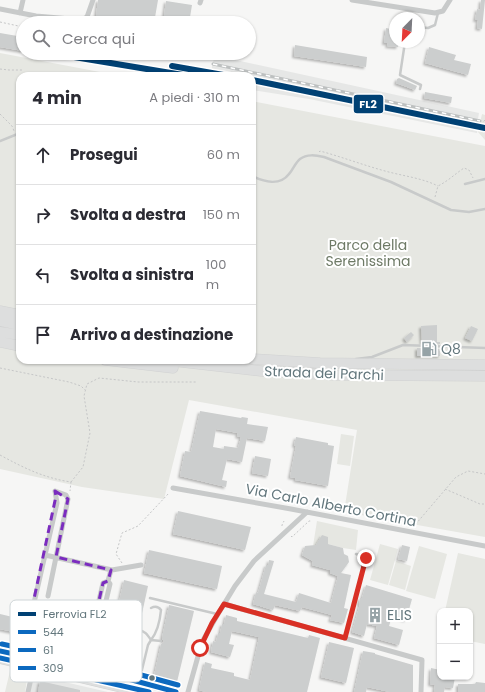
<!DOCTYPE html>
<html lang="it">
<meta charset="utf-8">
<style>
body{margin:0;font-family:Poppins,sans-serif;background:#f7f7f7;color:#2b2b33}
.controls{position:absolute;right:12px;bottom:12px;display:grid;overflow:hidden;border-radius:8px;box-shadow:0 1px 3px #0004}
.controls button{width:36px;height:36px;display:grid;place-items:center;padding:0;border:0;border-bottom:1px solid #e1e1e2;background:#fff;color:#2b2b33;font:20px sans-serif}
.compass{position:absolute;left:389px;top:12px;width:36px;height:36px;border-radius:50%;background:#fff;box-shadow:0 1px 3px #0004;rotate:204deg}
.stop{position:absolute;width:12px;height:12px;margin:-9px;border:3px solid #d93025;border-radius:50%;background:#fff}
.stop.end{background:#d93025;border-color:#fff;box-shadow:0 1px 4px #0008}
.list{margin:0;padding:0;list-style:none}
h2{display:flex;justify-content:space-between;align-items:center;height:52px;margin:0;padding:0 16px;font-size:17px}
h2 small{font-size:13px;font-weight:400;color:#7c7c81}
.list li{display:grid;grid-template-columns:26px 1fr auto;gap:12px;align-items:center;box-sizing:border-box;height:60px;padding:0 16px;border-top:1px solid #e1e1e2}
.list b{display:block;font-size:15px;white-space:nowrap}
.list em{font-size:13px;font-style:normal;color:#7c7c81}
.icon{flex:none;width:22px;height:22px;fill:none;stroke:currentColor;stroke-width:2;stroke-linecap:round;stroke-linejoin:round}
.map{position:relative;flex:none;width:485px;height:692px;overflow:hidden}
.search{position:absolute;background:#fff;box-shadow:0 1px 3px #0004;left:16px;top:16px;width:240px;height:44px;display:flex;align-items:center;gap:10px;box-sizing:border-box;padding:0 14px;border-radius:22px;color:#7c7c81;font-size:15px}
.panel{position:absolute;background:#fff;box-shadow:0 1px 3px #0004;left:16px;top:72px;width:240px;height:292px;border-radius:12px}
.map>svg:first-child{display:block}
</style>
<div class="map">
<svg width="485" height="692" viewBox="0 0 485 692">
<defs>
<filter id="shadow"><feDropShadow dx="-2" dy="2" stdDeviation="1" flood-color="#0004"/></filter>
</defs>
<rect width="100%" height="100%" fill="#f6f6f5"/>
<path fill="#e6e7e6" d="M208,54L479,113L478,119H480L477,133L309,99L252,90V76H210L214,58L208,56Z
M34,675L108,692H30Z"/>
<path fill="#e6e7e2" d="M0,53L121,76H20V360H252V101L485,146V537L344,512L357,430L189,400L164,499L82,487L0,469Z
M482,114L485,115V140L478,132Z
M341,434L354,436L350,466L337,464Z
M317,521L358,530L356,550L343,548L328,544V537L316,545L313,546Z
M380,544L398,549L388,585L370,580Z
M419,546L447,554L435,599L406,591Z
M458,553L485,559V644L470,641V611H445Z
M396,561L411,566L405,590L389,585Z
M10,671L28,675L25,692H5Z"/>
<path fill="#cccece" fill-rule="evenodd" filter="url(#shadow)" d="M98,0H158L154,23H141L96,16Z
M481,0H485L482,29L477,28L478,20H475L477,9L480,10Z
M166,1L192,5L189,23H163Z
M386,28L395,30V42H399L398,47L387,46L388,43H384Z
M0,33L23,37V51L0,47Z
M295,45L367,57L366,67L294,56Z
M429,47L456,55L454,60L471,64L468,75L425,63Z
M399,78L417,86L415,90L396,83L397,79Z
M425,92L452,97L451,103L424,98Z
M437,325V342H440V344L422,343L421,326Z
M471,326L478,329L472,341L465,338Z
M411,332L414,335L407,342L404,338Z
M417,348L440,349V356H417Z
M200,411L241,418L242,417L248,418L247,424L268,427L265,441L247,438L242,462L227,459L222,480L227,481L226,487L180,476L185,451L191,452ZM216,429L238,433L237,436L241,437L238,448L224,446V449L213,447Z
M296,437L328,443V445L334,446L328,486L295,480L296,478L290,477L296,446L294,445Z
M255,456L271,459L268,476L252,473Z
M178,511L251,527L245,550L173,534Z
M322,535L328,537V544L343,548L344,554L348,556L349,562L341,573L351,575L344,608L348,609L344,623L330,620L332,615L302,607L300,611L275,605L273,610L253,604L256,592L258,593L266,565H268L269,560L274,561L264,594L296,602L299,593L331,603L338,576L330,573V570L312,565L313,561L302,555L305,546L316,545Z
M402,545L410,547L407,561L398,559Z
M149,550L222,566L217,589L144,573Z
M124,580L148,586L139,627L135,629L137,633L128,674L104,668Z
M366,585L412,599L406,620L392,616L389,626L403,630L399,645L374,638L377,626L367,624L364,636L352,632L360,604H359L360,598H362Z
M169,605L194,611L176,686L153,680L161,644L164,642L162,638Z
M0,614L21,619L18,633L0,629Z
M226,615L237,618V621L308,638L309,635L320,638L307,692H206L199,690L205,662L212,664L211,668L234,673V676L250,680L259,637L232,631L229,644L234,645L230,657L211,652L213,641L216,642L218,633H220L222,624H224Z
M329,642L354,648L346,683L321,677Z
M363,651L375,653V654L413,665V692H390L367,687L366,692H354Z
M431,668L440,670V677H455L453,688L445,687L444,692H434L435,685L430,684Z
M40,681L80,690V692H38Z
M476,682L485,683V692H458V684H475Z"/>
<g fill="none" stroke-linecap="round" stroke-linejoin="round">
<defs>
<path id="secondary" d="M0,651L132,680L176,692
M0,660L135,692"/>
<path id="highway" d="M0,311L20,315
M0,321L20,325
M0,332L20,335
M0,342L20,346
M252,359L320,363L485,365
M105,360L173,368
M164,360L261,371L335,375L485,376"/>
</defs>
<use href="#secondary" stroke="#d0d2d2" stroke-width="8"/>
<use href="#highway" stroke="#d1d2d2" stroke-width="11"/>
<path stroke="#c5c6c7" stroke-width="1" stroke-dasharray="2 2" stroke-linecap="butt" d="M0,22L23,27
M0,69L9,70H23
M252,108L255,107
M0,114L12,126L14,131
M485,120L480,126L482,130L485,133
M319,152L320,151C342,157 363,165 385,171C403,176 422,178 438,186
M435,197L438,186C448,181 455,174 464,168L469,170L473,178
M0,368L69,382L81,386L85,390
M0,455C24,468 44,478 71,482L70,491
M71,482L83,467L90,433L84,396L87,384L99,378L138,382H197
M445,489L480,504H485
M282,526V525L284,521
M414,528L415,525L456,477L468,471L485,474
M291,536L292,537L309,521H312
M122,563L116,554L122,533L138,526L169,493"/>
<path stroke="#c8caca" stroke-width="2.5" d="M419,27L428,28L435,25L438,13
M405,42L400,75L421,85L420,89
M0,141L20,133
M252,176C264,182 280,186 289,174C293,170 295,163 300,159C307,154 315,155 324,157L391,182L451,210L469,212L485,209
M465,184L485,179
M356,359L372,357L403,345L485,348
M150,598L217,614
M138,630C145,631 147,634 151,640C158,631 160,621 161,610C158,606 155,606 151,608
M345,638L366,558L356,554
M139,682L148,645L151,640L161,641"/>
<path stroke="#c8caca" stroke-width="5" d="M352,0L435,13L443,11L450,0
M200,3L201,0
M0,9L36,16L82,20L87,17L93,0
M20,13L23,0
M173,488L291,509L485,546
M45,555L112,570L141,565
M48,596L68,499L66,495L55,491
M224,604L422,660L421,692
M92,650L91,635L103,583L108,581
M22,655L57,503L55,491
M88,670L92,651L96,643L110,584L108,581L111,570
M28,692L32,674
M188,692L202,642L218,614L235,586L254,561L307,512"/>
<use href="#secondary" stroke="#dddede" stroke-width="7"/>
<use href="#highway" stroke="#dddede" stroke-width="10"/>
<defs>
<path id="rail" d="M213,64L480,121"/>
</defs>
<use href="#rail" stroke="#bdc0c0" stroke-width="3"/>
<use href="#rail" stroke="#fff" stroke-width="1.5" stroke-dasharray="4.5" stroke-linecap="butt"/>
<defs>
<path id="bus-1" d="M0,651L132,680L176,692"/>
<path id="bus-2" d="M0,658L149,692"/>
<path id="bus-3" d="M2,644L134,673L178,685"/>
</defs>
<use href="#bus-1" stroke="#fff" stroke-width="8"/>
<use href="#bus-2" stroke="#fff" stroke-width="8"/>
<use href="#bus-3" stroke="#fff" stroke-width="8"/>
<use href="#bus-1" stroke="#0c69bf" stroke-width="5"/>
<use href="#bus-2" stroke="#0c69bf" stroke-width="5"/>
<use href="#bus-3" stroke="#0c69bf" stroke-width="5"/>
<defs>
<path id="rail-1" d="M50,53L189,76
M172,66L229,76
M252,80L485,128"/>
</defs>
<use href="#rail-1" stroke="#fff" stroke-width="9"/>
<use href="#rail-1" stroke="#004174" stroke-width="6"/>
</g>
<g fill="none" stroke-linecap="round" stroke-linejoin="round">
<path stroke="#d93025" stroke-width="5" d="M200,648L212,623L224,604L345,638L366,558"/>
</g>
<path fill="none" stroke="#7b2cbf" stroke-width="3" stroke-dasharray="8 5" stroke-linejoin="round" d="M55,491L68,499L56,557L111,570L108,581L103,583L91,635L92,651L88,670L22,655L56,496Z"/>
<defs>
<symbol id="fuel-bare" viewBox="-9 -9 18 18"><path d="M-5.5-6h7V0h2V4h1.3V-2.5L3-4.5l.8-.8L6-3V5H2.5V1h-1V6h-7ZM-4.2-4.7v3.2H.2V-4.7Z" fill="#96a3a7" stroke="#fff" stroke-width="2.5" paint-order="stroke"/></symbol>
<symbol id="building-bare" viewBox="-9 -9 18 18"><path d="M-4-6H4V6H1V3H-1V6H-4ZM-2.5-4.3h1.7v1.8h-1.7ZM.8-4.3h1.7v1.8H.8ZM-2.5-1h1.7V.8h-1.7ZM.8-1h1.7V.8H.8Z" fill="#96a3a7" stroke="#fff" stroke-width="2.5" paint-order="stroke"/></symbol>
</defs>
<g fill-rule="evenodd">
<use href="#fuel-bare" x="418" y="338" width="22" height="22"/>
<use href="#building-bare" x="364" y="604" width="22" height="22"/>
</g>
<circle fill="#63777d" stroke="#fff" stroke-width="1.5" cx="152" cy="678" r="3.5"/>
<g text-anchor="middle" stroke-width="4" stroke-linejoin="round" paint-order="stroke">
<g font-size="14" fill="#6e7a66" stroke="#fff">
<text x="368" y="250">Parco della<tspan x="368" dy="16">Serenissima</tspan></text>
</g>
<g font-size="14" fill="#63777d" stroke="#fff" text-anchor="start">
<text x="441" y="354">Q8</text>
<text x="387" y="620">ELIS</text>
</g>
<g font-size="14" fill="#63777d" stroke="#fff">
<text transform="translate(324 373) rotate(2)" y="5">Strada dei Parchi</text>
<text transform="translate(331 505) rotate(11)" y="5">Via Carlo Alberto Cortina</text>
</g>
</g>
<rect x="10" y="600" width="132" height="82" rx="6" fill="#fff" stroke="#d0d6d8" stroke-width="1"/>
<rect x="18" y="612" width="18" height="4" fill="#004174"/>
<rect x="18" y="630" width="18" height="4" fill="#0c69bf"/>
<rect x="18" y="648" width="18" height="4" fill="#0c69bf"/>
<rect x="18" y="666" width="18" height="4" fill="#0c69bf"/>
<g font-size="11" fill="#63777d">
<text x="43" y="618">Ferrovia FL2</text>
<text x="43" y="636">544</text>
<text x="43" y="654">61</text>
<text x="43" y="672">309</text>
</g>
<rect stroke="#fff" stroke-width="1.5" x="353" y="94" width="31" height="20" rx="4" fill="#004174"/>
<g font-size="11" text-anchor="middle" font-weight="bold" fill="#fff">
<text x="368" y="108">FL2</text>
</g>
</svg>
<div class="controls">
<button>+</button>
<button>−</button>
</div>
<svg class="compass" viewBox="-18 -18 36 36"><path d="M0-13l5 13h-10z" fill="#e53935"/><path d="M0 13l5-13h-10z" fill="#7c7c81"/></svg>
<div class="stop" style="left:200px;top:648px"></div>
<div class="stop end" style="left:366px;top:558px"></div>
<div class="search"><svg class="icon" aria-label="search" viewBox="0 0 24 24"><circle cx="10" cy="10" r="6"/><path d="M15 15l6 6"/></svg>Cerca qui</div>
<section class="panel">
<h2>4 min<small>A piedi · 310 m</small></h2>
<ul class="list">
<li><svg class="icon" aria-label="ahead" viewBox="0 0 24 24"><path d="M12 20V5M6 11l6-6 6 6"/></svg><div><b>Prosegui</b></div><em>60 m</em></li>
<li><svg class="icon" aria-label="right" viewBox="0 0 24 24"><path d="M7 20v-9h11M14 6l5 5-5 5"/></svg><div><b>Svolta a destra</b></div><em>150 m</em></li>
<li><svg class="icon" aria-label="left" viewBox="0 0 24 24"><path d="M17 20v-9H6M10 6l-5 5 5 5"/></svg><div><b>Svolta a sinistra</b></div><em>100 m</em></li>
<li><svg class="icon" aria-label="arrive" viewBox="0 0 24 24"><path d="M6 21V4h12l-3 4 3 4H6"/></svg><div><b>Arrivo a destinazione</b></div></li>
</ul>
</section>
</div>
